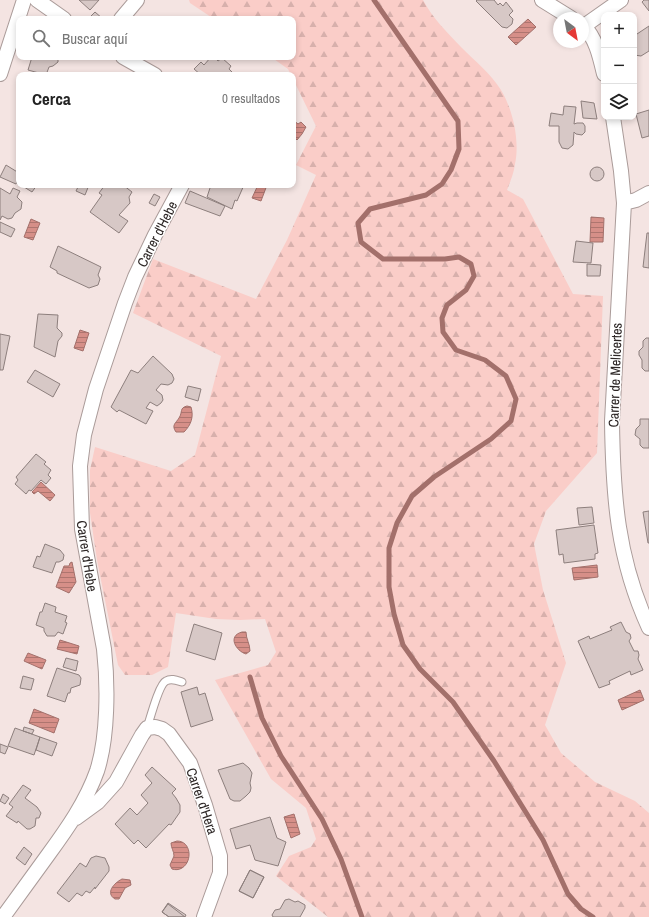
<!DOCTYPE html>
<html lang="es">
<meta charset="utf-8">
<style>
body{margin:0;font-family:"Archivo Narrow",sans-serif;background:#f6f6f6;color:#222}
.controls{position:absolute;right:12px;top:12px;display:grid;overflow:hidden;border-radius:8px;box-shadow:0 2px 6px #0003}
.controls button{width:36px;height:36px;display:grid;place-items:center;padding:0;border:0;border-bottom:1px solid #e0e0e0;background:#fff;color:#222;font:20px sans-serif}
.compass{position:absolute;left:553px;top:12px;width:36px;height:36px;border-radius:50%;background:#fff;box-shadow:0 2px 6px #0003;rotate:148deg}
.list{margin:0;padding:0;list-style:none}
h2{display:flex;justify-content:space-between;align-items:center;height:52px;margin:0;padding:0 16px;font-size:17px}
h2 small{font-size:13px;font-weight:400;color:#767676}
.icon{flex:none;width:22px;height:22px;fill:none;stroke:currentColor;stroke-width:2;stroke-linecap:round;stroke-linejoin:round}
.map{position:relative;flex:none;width:649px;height:917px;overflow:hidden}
.search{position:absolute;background:#fff;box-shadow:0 2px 6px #0003;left:16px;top:16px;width:280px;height:44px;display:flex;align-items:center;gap:10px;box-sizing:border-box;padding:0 14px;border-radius:8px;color:#767676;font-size:15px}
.panel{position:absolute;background:#fff;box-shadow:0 2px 6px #0003;left:16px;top:72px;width:280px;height:116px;border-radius:8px}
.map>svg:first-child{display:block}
</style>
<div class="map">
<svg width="649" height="917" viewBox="0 0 649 917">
<defs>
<pattern id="forest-firs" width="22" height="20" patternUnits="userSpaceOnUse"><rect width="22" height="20" fill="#facdc8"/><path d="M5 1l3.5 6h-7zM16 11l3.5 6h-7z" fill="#d7b0ac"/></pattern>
<pattern id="water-rules" width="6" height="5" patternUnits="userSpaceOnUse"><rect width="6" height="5" fill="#d68f88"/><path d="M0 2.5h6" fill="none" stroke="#ae756f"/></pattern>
</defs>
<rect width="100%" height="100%" fill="#f4e4e2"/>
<path fill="url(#forest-firs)" d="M189,0H423C433,19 447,32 461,47C475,61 491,74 501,90C513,110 520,141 515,164C514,173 510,182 507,190L523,199L573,294L603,296L597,453L546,511L534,544L543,590L566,663L545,725L561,753L595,782L635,801L649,813V917H328L276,876L289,856L311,847L316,839L306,808L271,779L215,680L268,665L276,652L265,619L240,620L216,619L176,613L168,667L152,675H125L118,665L97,560L90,513V470L95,447L171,471L195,455L221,356L133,313L153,259L256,299L287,240L316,175L296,165L316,126L293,79V75H291L288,69L271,57H293V19H214L190,3Z"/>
<path fill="url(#water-rules)" stroke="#a3706b" d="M528,19L536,27L516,45L508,37Z
M293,120L298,124L301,122L306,127L302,134L297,140L293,136Z
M258,185H267L261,201L252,198Z
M591,217L604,218L603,242H590Z
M31,219L40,223L33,240L24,237Z
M80,330L89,333L83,351L74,348Z
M187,406L191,407C194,417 191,425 184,432H176C171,425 176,423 179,418C183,412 179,408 187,406Z
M41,482L55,495L50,501L38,491L34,494L32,492Z
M72,562L76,582L69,593L56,587L64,566H69L70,563Z
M597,565L598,577L574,580L572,568Z
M242,632H246C246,639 250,644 250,651L246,654C236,651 227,636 242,632Z
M60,640L79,646L77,654L57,649Z
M28,653L46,660L42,669L24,661Z
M640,690L644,700L622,710L618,700Z
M34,709L59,719L54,733L29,723Z
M294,814L300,834L291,838L284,817Z
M177,841C191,841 193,861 182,868C179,870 175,870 172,869L170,865C171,862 173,859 174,856C174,851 171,848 171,843Z
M122,879L130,880L131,885L125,888L119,899H115C105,893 114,883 122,879Z"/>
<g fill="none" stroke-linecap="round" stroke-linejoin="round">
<path stroke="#a3706b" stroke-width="5" d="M374,0L458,121L459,149L451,170L442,184L426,195L370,209L358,223L361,242L383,259H445L459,257L471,264L474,276L466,290L447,305L442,318L443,332L456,350L485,360L506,376L516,399L511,421L491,439L434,477L412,496L397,523L389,548V587L394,614L403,645L420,669L453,702L494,761L543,840L568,894L581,909L593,917
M250,677L262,718L281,756L322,819L341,859L362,917"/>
</g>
<path fill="#d7c8c6" stroke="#8d7f7d" d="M79,0H99L90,10Z
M477,0H494L498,5L500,3L503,6L506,2L513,11L509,15L513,19L512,24L507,28L502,27L476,1Z
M644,0H649V11L642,2Z
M95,12L103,19H88Z
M649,26V51L641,56L634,55V36Z
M32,57H56L58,58V62L53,66L49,67L46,75L28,70Z
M211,57H214L218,61L222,58L231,66L229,69L235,75H201L194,69L201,62L204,65Z
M581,101L594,103L597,119L583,118Z
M564,106L576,107L574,124L577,123H583L585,126V132L582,135L576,134L574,132L573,145L568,149L562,148L559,142V126H549L551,113L563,115Z
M649,110V136L642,138L636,114Z
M6,165L19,173V183L17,182L16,184L0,177Z
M590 174a7 7 0 1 1 14 0a7 7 0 1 1-14 0Z
M21,185H37L32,192Z
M79,185H89L85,195L76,191Z
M105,185H123L132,192L129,197L130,203L119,215L128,221L119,233L90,212L102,195L99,193Z
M211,185H244L237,201L235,200L232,209L207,197Z
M0,188L10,194L13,188L20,191L17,197L22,202L21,209L15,213L12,218L8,219L2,216L0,220Z
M190,191L225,206L220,216L185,203Z
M154,194L160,197L155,206L149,203Z
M0,222L15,229L11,237L0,232Z
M647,233H649V268L643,267Z
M576,241L593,243L591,263L573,262Z
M58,246L101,267L98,275L100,279L98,285L89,288L57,273V271L50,267Z
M587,264L601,265L600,276H587Z
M38,314L58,315L57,328L62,333V336L58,341L55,357L34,347Z
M0,334L10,336L3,370H0Z
M646,338H649V371H645L642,368V360L639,355V351L643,347V341Z
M153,356L172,374L174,379L172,383L168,385L161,384L156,390L162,395L163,400L161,403L157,406L150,402L146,408L153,411L146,424L119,410L117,412L111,407L131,370L138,373Z
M35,370L60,384L53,397L27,382Z
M188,386L201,389L198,401L185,397Z
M640,419H649V448H643L640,445V439L635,435L636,429L640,425Z
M36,454L46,462L44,464L51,470L48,475L51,478L46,484L41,480L31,491L29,490L26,494L15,484L18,480L16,477Z
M592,507L594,523L579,525L577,508Z
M649,511V543H648L643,512Z
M594,525L598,553L595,554V559L564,563L563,554L559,555L556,530Z
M45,544L60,550L64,555L63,560L59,562H56L52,573L33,567L37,556L40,557Z
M45,603L56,607L55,612L67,616L65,622L67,623L63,634L58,632L55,636H47L44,631V628L36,625L40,612H42Z
M621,622L626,632L630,634L631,638L629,641L634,651H638L639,655L638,659L643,670L631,675L630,671L609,681L610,684L599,688L578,641L589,636L590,639L612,630L610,627Z
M194,624L222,633L215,660L186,651Z
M66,658L78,661L76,671L63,667Z
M57,668L79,675L81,678L80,685L71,688L70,693H68L65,702L47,696Z
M23,676L34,679L31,690L20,688Z
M197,687L199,695L205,693L213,720L191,727L181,692Z
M24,727L34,730L32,734L23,731Z
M15,728L40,737L34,755L8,746Z
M40,737L57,743L52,756L36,750Z
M0,744L8,747L5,754L0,752Z
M243,763L249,768L252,773L250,783L251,788L250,792L246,796L240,801H234L230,799L218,770Z
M152,767L176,789L172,793L176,798L180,805V812L171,825L169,824L146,848L138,840L134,844L115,824L130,808L137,815L148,803L141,795L152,783L145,775Z
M23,785L31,790L25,798L37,807L41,813L39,818H36L35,826L30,829H27L18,821L17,823L6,816L13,807L9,804Z
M3,794L9,798L5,804L0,801Z
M270,817L277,838L286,842L278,866L255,860L250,845L236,849L230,829Z
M24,847L32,854L25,865L16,858Z
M96,856L105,858L109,867V871L95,889V887L90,893L86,891L82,896L77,893L69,902L57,893L80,863L86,867L91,858Z
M250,870L264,877L253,898L239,891Z
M250,870L264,877L253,898L239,891Z
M289,899L295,902L298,901L305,905V908L300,917H273L272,915L275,910L280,909L285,900Z
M168,903L186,915L185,917H169L162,912Z
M168,904L185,917H169L162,912Z"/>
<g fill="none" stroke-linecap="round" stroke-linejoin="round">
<defs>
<path id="lane" d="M147,728C150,719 159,684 166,681C171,678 176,680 182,682"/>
<path id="street" d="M37,0L64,19
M542,0L571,18
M121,19L137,0
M583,25C596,38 600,57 604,74
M584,26L621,0
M123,57L155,75
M0,74L24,0
M613,117L621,171L624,203L612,421C613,496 617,558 649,628
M624,203L636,200L649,193
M76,818L98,802L116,782L142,735L147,728L155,727L162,729L169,734L190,763L205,805L220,856V873L204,917
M3,917C18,896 33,876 48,855C67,829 86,802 97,771C108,737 108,685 104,649L82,529L80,466L84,435L96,389L125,303L135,277L155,235L182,185"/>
</defs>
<use href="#lane" stroke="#aa9b99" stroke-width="9"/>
<use href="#street" stroke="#aa9b99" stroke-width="16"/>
<use href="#lane" stroke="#fff" stroke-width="7"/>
<use href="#street" stroke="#fff" stroke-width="14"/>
</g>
<g text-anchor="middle" stroke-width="3" stroke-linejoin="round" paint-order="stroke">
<g font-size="14" fill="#2d2726" stroke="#fff">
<text transform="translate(157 234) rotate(-63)" y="5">Carrer d'Hebe</text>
<text transform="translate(615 375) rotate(-88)" y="5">Carrer de Melicertes</text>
<text transform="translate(87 556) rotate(81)" y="5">Carrer d'Hebe</text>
<text transform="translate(202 801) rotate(71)" y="5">Carrer d'Hera</text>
</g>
</g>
</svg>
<div class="controls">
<button>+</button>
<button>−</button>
<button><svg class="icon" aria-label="layers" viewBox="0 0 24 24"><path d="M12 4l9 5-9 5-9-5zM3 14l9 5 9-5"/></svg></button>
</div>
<svg class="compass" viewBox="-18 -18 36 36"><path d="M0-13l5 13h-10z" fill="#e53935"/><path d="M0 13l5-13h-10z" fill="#767676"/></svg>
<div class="search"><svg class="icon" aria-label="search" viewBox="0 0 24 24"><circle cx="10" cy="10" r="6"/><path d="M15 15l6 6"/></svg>Buscar aquí</div>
<section class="panel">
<h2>Cerca<small>0 resultados</small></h2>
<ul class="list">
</ul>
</section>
</div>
